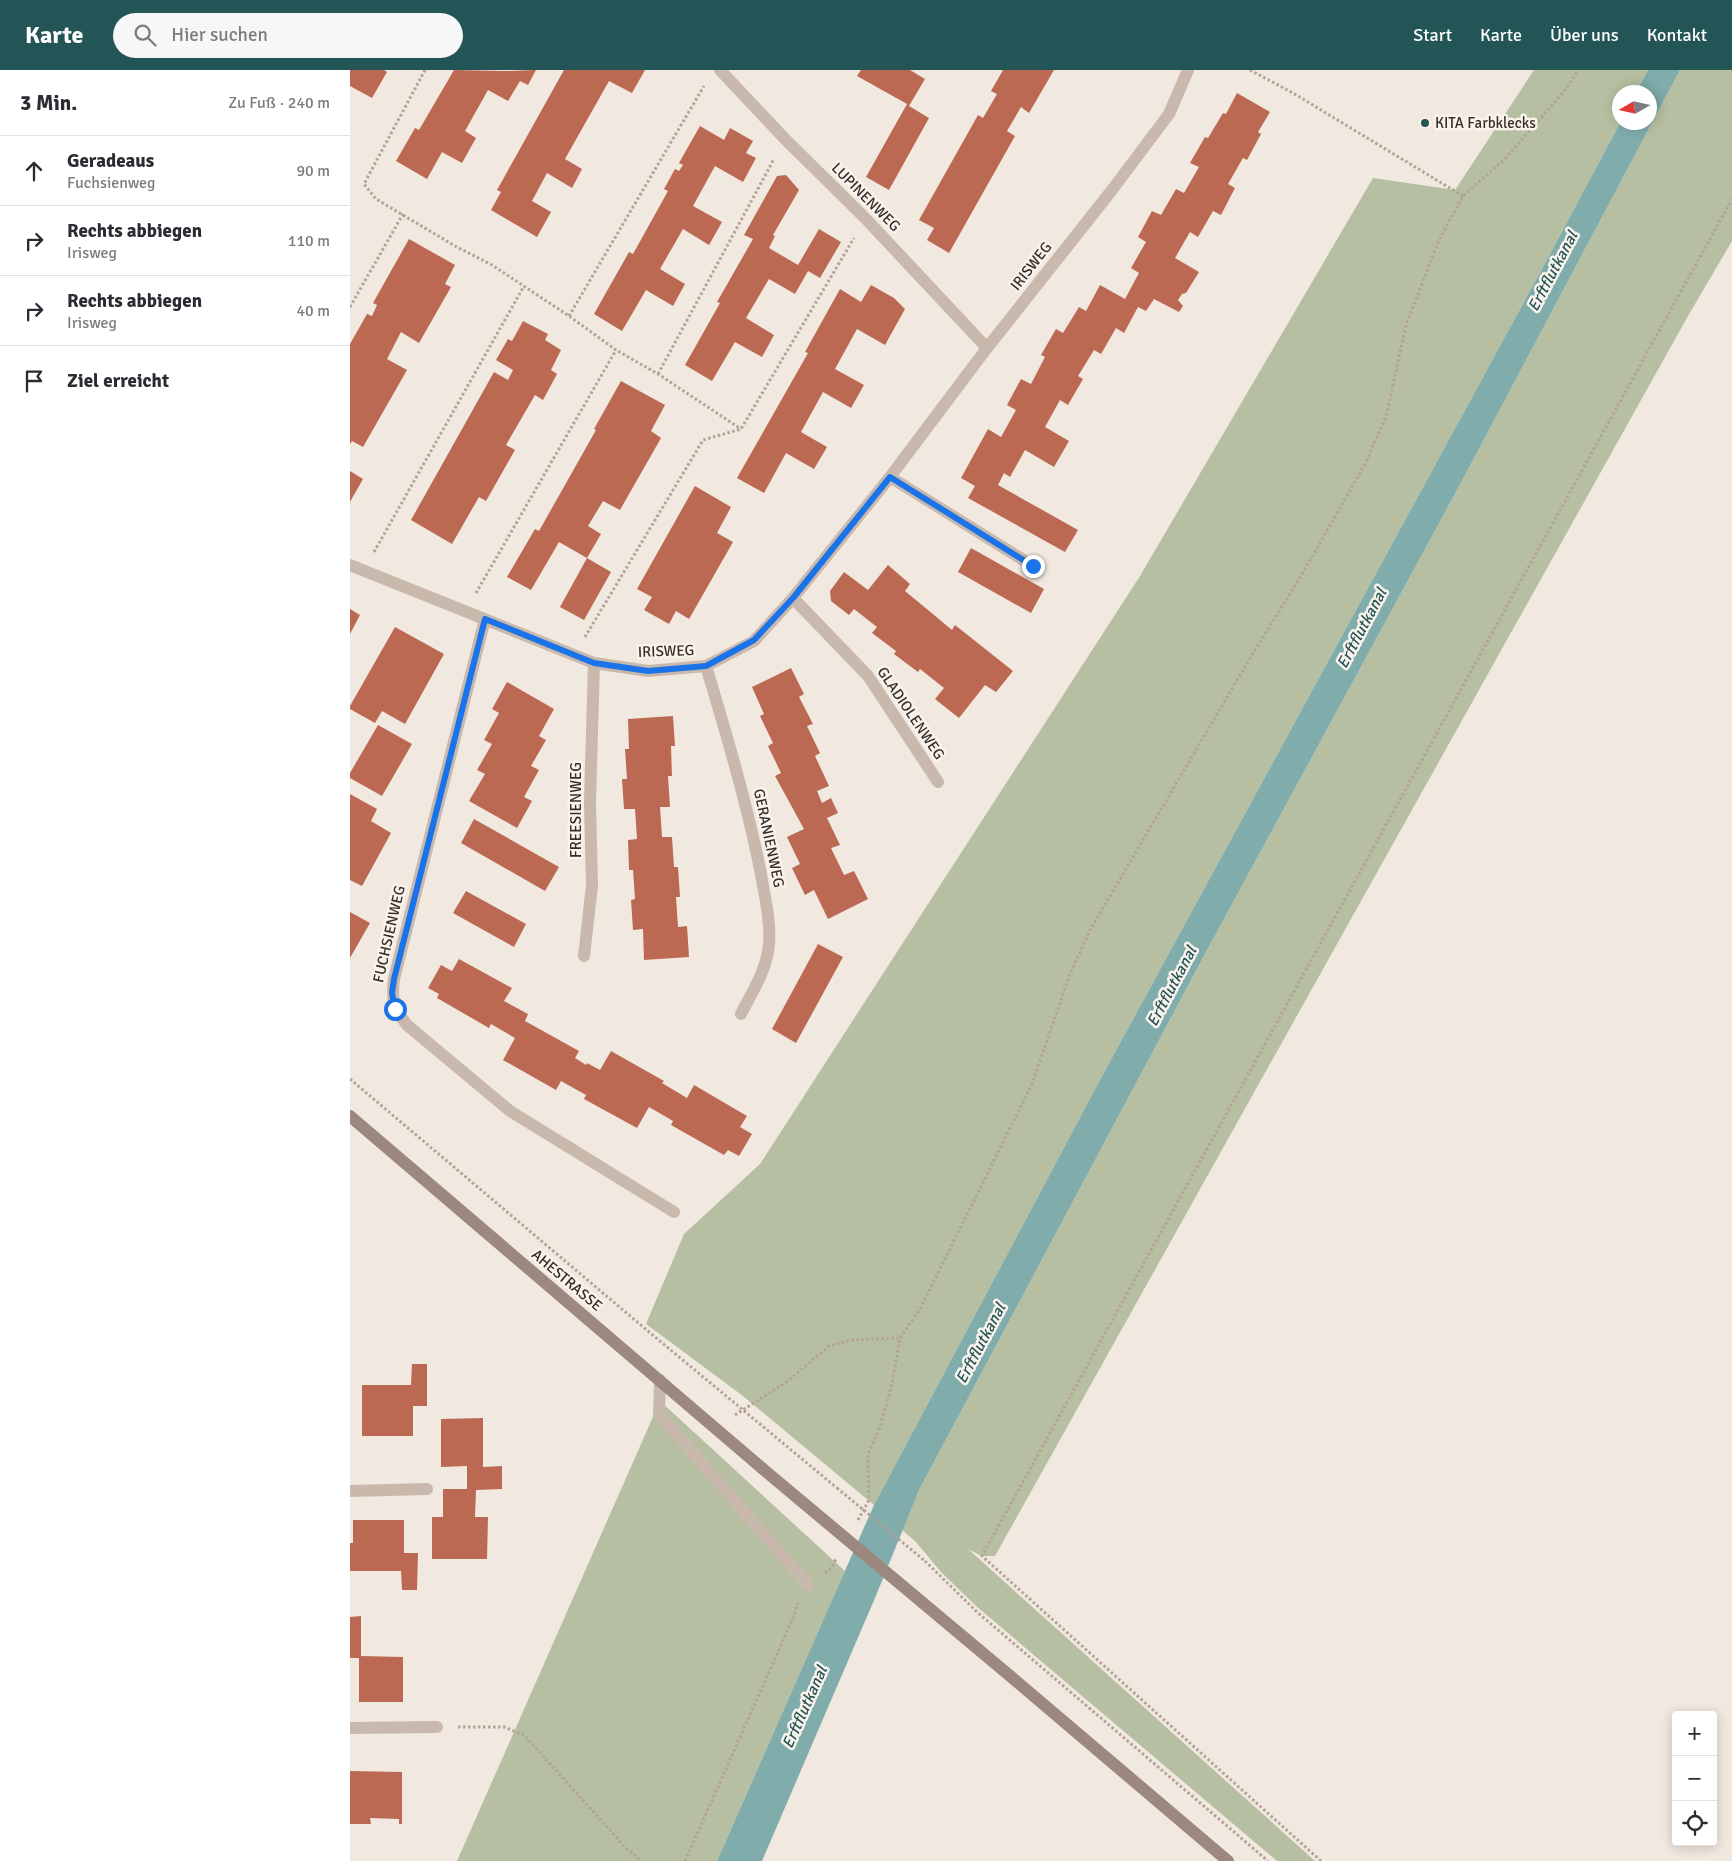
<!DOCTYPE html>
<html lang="de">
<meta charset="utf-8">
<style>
body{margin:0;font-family:Signika,sans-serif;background:#f7f7f7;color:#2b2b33}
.controls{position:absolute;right:15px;bottom:15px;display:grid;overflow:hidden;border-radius:5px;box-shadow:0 2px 12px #0003}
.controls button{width:45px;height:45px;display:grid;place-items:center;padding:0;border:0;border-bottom:1px solid #e1e1e2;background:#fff;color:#2b2b33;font:25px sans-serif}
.compass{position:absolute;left:1262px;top:15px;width:45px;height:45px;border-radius:50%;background:#fff;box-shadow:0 2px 12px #0003;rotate:261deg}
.stop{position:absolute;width:15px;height:15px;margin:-11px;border:4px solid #1a73e8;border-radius:50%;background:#fff}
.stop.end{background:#1a73e8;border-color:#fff;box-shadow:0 1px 5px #0008}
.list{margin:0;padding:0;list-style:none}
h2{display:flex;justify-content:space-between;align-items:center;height:65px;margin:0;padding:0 20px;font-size:21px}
h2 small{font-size:16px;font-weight:400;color:#7c7c81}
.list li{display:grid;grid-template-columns:32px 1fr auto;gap:15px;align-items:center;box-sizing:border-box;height:70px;padding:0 20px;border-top:1px solid #e1e1e2}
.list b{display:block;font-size:19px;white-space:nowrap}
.list p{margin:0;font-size:16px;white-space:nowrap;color:#7c7c81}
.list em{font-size:16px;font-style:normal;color:#7c7c81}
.icon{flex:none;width:28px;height:28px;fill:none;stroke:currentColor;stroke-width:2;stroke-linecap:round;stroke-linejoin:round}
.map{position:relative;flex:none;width:1382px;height:1791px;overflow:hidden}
header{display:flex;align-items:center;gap:30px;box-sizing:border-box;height:70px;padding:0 25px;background:#235456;color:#fff}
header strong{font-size:24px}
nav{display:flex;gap:28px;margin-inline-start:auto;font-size:18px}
.search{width:350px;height:45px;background:#f7f7f7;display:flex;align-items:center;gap:12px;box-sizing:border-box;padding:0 18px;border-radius:28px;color:#7c7c81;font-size:19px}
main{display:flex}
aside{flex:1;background:#fff}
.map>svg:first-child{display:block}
</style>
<header>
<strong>Karte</strong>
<div class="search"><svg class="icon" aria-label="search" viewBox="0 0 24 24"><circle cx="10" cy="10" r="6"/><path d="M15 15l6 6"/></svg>Hier suchen</div>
<nav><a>Start</a><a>Karte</a><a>Über uns</a><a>Kontakt</a></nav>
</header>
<main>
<aside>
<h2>3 Min.<small>Zu Fuß · 240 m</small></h2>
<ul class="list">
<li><svg class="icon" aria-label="ahead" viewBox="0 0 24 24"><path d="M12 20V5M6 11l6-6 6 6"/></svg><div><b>Geradeaus</b><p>Fuchsienweg</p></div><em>90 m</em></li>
<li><svg class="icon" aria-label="right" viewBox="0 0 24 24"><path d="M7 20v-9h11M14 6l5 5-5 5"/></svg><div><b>Rechts abbiegen</b><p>Irisweg</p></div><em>110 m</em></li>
<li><svg class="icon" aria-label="right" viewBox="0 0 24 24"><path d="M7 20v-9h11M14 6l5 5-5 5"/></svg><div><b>Rechts abbiegen</b><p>Irisweg</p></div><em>40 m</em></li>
<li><svg class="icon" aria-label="arrive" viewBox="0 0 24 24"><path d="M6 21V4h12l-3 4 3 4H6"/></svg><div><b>Ziel erreicht</b></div></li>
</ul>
</aside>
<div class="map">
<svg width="1382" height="1791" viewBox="0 0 1382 1791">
<rect width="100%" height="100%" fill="#f1e8e0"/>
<path fill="#b6bfa1" d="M1184,0H1298L1286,22H1270V53L1199,186L751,1008L524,1435L393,1326L296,1254L334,1164L410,1094L790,506L1023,108L1105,120Z
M1330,0H1382V171L1338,246L645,1486H632L618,1479L965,1791H927L626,1536L591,1502L565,1471L552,1460L569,1420L856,882L1106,422Z
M310,1331L495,1501L367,1791H107Z"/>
<path fill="#81acac" d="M1298,0H1330L1106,422L856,882L569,1420L525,1528L412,1791H367L524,1435L751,1008L1199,186L1270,53L1300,52V22H1286Z"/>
<path fill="#bc6953" d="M0,0H34L37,2L22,28L0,16Z
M104,0L154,1L186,0L178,15L170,11L158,31L138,20L115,61L126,68L112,93L92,82L77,109L46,91L65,58L69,60Z
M214,0H295L282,23L259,11L215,89L232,99L222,118L197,103L182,131L201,142L187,167L141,140L151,122L147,120Z
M511,0H560L575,9L559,36L579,48L539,120L516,107L557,34L507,6Z
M653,0H704L679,43L671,37L657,61L665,66L599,183L577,170L584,158L569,150L628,45L633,48L647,24L641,21Z
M887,23L920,42L908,62L911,64L897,90L893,88L878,114L885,118L871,145L863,141L848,167L840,162L825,188L849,202L836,223L832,224L828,230L833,236L829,242L804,229L796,241L788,237L774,263L766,258L751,284L744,280L728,306L733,309L718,335L710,330L695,357L719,371L704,397L675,380L660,407L654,403L648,415L728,460L715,482L618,428L625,416L611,408L638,359L651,367L666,340L657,335L671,309L681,314L695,287L691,285L706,259L713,263L729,237L736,241L750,215L775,229L789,203L781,198L796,172L788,167L802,141L811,145L826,119L834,123L849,97L840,93L855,67L858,68L873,43L876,44Z
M350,56L374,70L380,58L403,71L396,83L406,88L393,112L365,96L343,136L372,152L359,175L333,159L310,199L335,214L323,236L296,220L272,261L244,244L279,182L283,184L318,121L314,119L325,99L329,101L333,95L329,93Z
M436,105L449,120L423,165L425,166L419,178L448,195L469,159L491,172L470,208L458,201L445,224L419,209L396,248L424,265L412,287L385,272L362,311L335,295L370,233L367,232L403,169L394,165L427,106Z
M59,169L105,195L95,214L101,217L69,273L51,262L37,289L57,300L13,377L2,371L0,374V274L17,244L22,246L27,235L23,233Z
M521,215L544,228L555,239L535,275L507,259L485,299L514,315L501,338L473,322L451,362L477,377L464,399L436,383L414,423L387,408L458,283L455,282L490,219L511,232Z
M173,251L198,264L195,270L211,280L201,300L207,304L193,330L185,325L156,375L165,380L136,431L129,427L102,474L61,450L144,302L158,310L163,300L146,290L158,269L162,271Z
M271,311L315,335L301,361L311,368L270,440L253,431L238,456L251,464L237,488L261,502L234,550L210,537L237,488L209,472L181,520L157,507L185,459L189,461L246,360L244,359Z
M0,401L13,409L0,432Z
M345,416L381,437L367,463L383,472L339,549L326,541L319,554L294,540L302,527L287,519Z
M621,478L694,519L681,543L608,502Z
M538,495L560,514L555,521L578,540L602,560L605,555L663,601L646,622L635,615L609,648L585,629L594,618L570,599L568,602L544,584L546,581L522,563L527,557L504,539L499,545L481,531L480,521L494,502L518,520Z
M0,539L10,545L0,564Z
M45,557L94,584L55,654L32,641L25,653L0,639V636Z
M441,598L454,624L449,627L463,654L457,656L470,683L465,686L479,716L467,721L472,733L481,728L488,743L477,748L490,775L481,778L494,805L504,801L518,829L478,849L464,820L455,825L442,798L450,794L437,767L454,759L425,706L431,703L418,676L423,673L410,646L414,644L402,617Z
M157,612L204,639L189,666L196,670L181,696L189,700L174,727L182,731L167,758L119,731L135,704L127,700L142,674L134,670L149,643L142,639Z
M323,646L325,676H321L322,706H318L320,737H310L312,767H322L324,797H328L330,827H326L328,857L337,856L339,887L294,890L293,859L283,860L281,830L285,829L283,800H279L278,770L287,769L285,739H274L272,709H277L275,679H279L278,649Z
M28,655L62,674L32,726L0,708V703Z
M0,724L27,739L21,751L41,763L12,816L0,810Z
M124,749L209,797L195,821L111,773Z
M116,821L176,854L164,877L103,843Z
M0,842L20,853L0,888Z
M468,874L493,887L446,973L422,959Z
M109,889L162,918L154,931L178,944L175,951L229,981L225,988L236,995L237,993L250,1000L261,981L314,1011L312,1013L337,1028L344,1015L397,1046L390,1057L402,1064L389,1086L378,1080L374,1085L321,1055L323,1051L299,1037L287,1058L234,1029L236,1025L211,1011L206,1020L153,990L165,968L141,954L139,958L87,928L89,924L78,918L91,895L102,901Z
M62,1294H77V1336H63V1366H12V1315H61Z
M133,1348V1397L152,1396V1419L126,1420L125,1447H138L137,1489H82V1447H93V1419H117V1396L91,1397V1349Z
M3,1450H54V1483H68L67,1520H52L51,1501H0V1473H3Z
M11,1546V1586L53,1587V1632H9V1588H0V1547Z
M0,1701L52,1702V1754H49V1749L20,1748L21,1754H0Z"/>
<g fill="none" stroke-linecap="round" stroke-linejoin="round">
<path stroke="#b4a297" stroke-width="3" stroke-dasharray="2.5 2.5" stroke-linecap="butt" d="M75,0L14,114L26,129L105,176L142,195L219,246L266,280L308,304L391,359
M900,0L943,23L1113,126
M0,237L53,144
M219,246L354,16
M308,304L424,89
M24,482L174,216
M126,523L266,280
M235,567L353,370L391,359L504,168
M0,1009L299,1262L487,1418
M385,1345L438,1311L479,1276L501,1270L550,1268
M508,1450L519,1430L518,1384L530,1357L542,1314L550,1268L570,1239L682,1014L720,904L740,860L896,595L954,501L1014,396L1036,347L1056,255L1089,170L1113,126L1155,89L1216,19L1228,0
M575,1491L627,1542L918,1791
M475,1503L481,1498L486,1489
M108,1657H154L174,1665L276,1778L291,1791
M335,1791L443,1548L448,1533
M971,1791L632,1486L1382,129"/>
<path stroke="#c9b8ac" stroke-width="12" d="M310,1310L309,1344L458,1515
M0,1421L77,1419"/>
<path stroke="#c9b8ac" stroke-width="12" d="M370,0L435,69L516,149L637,278
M540,407L683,496
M0,495L244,593L298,601L356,596L404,571L443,528L540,407L637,278L762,120L819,44L838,0
M443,528L518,606L588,712
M135,549L44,909C41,931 44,938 57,955L160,1041L324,1142
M356,596C376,663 396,730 410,799C414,823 421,850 419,874C417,900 402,922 391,944
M234,886L242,815L240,732L244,593
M0,1658L87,1657"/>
<path stroke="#9c887e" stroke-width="12" d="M0,1046L413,1399
M666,1611L878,1791"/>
<path stroke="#b4a297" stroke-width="3" stroke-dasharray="2.5 2.5" stroke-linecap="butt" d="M487,1418L575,1491"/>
<path stroke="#9c887e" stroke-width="12" d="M413,1399L666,1611"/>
</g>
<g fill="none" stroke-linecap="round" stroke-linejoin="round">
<path stroke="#1a73e8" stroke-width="6" d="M45,939L42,923L44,909L135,549L244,593L298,601L356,596L404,570L443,528L540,407L683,496"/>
</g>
<circle fill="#235456" stroke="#f9f3ec" stroke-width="2" cx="1075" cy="53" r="5"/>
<g text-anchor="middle" stroke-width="5" stroke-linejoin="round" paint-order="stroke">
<g font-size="15" fill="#372e2b" stroke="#f9f3ec" text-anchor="start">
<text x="1085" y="58">KITA Farbklecks</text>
</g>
<g font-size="15" fill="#372e2b" stroke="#f9f3ec">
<text transform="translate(516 127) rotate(45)" y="5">LUPINENWEG</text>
<text transform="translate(681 196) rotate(-52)" y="5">IRISWEG</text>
<text transform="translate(316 581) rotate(-2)" y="5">IRISWEG</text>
<text transform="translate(561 643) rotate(56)" y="5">GLADIOLENWEG</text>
<text transform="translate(226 740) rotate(-90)" y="5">FREESIENWEG</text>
<text transform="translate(419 768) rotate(78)" y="5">GERANIENWEG</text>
<text transform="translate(39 864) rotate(-77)" y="5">FUCHSIENWEG</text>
<text transform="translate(217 1210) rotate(40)" y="5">AHESTRASSE</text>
</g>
<g font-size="16" font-style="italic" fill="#235456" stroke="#f9f3ec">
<text transform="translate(1202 201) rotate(-62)" y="6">Erftflutkanal</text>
<text transform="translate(1011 558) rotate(-62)" y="6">Erftflutkanal</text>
<text transform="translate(821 916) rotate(-62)" y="6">Erftflutkanal</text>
<text transform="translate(630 1273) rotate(-62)" y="6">Erftflutkanal</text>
<text transform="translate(454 1637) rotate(-66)" y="6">Erftflutkanal</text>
</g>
</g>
</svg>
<div class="controls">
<button>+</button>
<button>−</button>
<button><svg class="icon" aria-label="locate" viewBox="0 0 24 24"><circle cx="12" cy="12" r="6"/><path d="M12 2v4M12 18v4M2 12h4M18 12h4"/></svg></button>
</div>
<svg class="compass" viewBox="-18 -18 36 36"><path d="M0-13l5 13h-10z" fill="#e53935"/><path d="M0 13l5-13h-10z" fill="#7c7c81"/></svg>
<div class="stop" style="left:45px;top:939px"></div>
<div class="stop end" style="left:683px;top:496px"></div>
</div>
</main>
